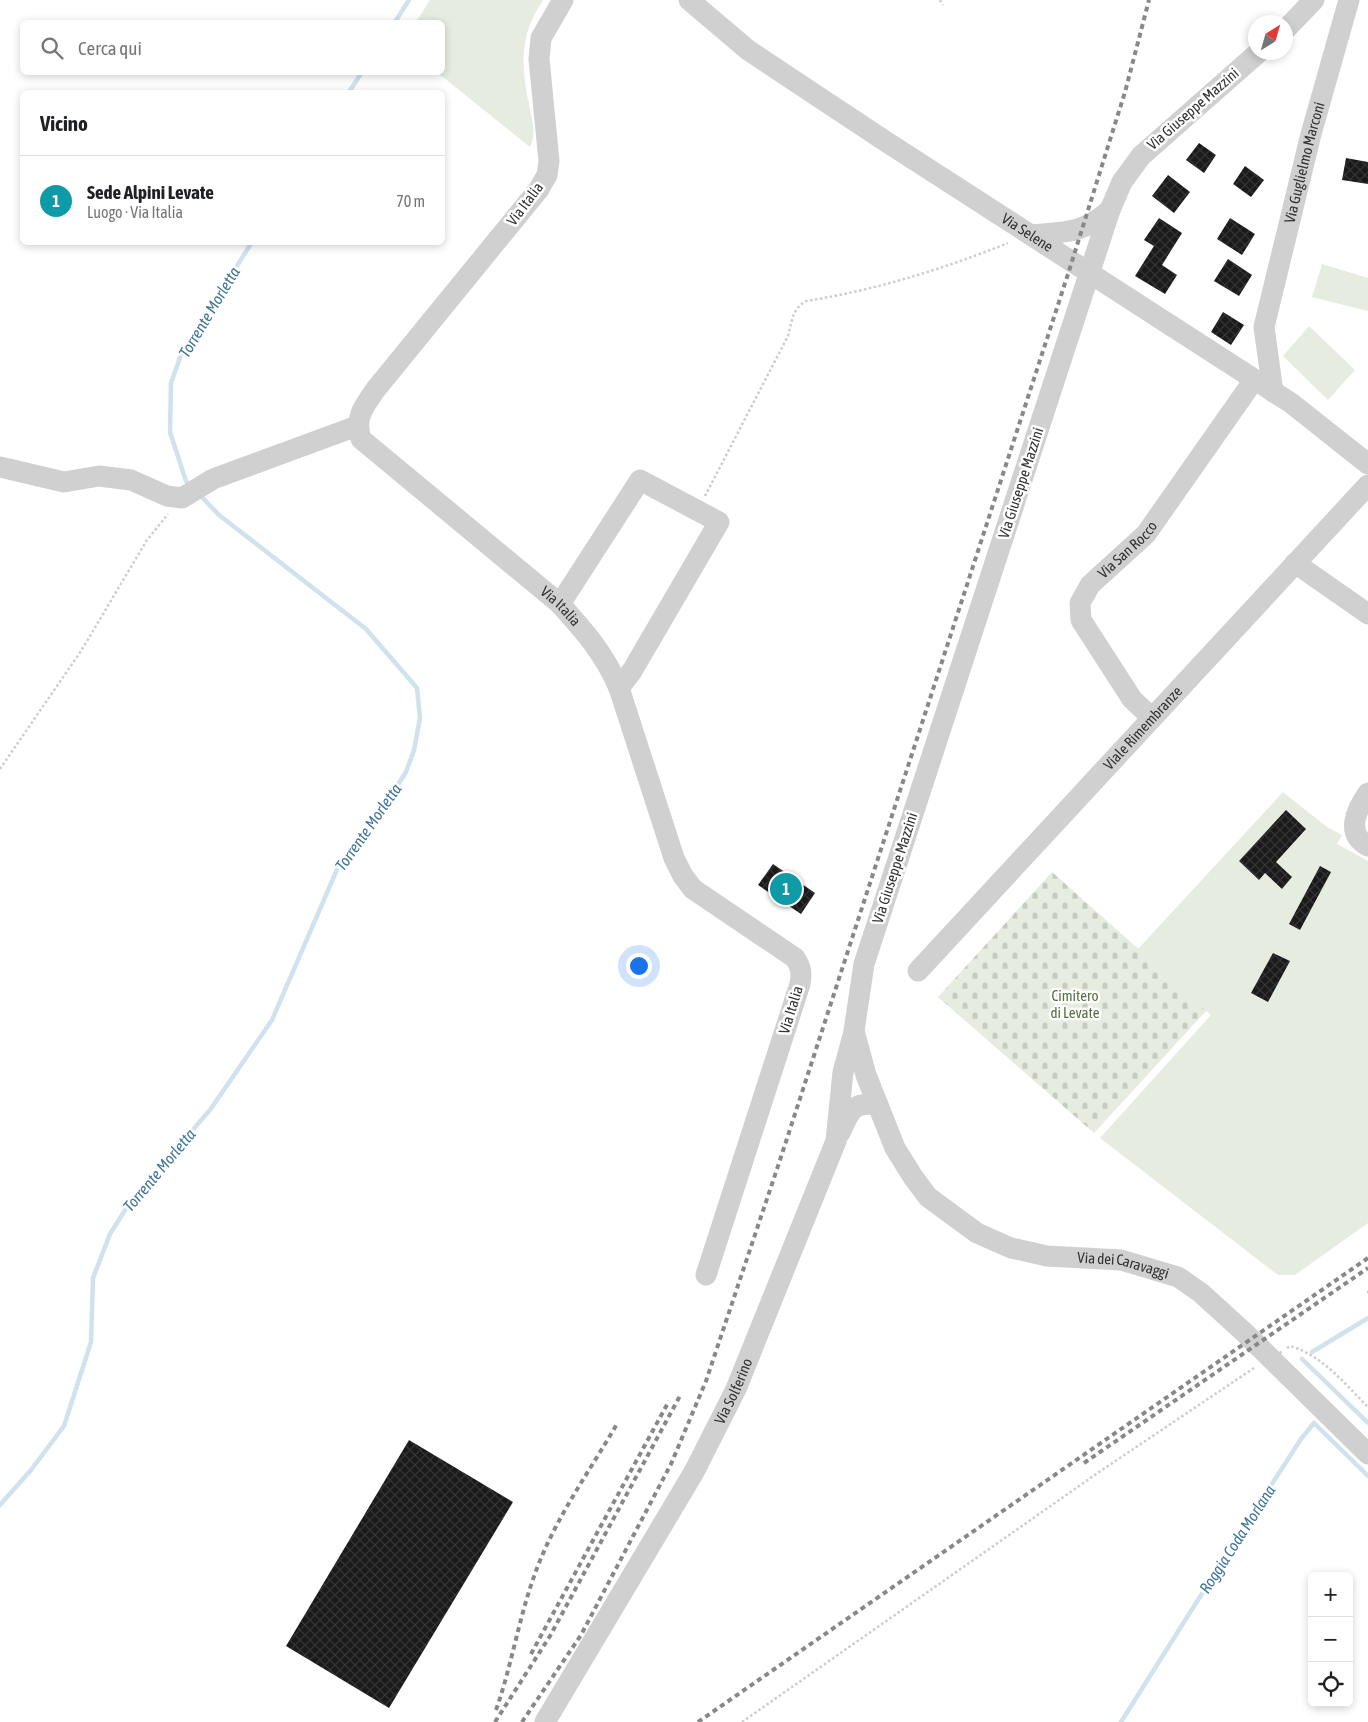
<!DOCTYPE html>
<html lang="it">
<meta charset="utf-8">
<style>
body{margin:0;font-family:"Asap Condensed",sans-serif;background:#f6f6f6;color:#202124}
.controls{position:absolute;right:15px;bottom:15px;display:grid;overflow:hidden;border-radius:8px;box-shadow:0 2px 8px #0003}
.controls button{width:45px;height:45px;display:grid;place-items:center;padding:0;border:0;border-bottom:1px solid #e0e0e0;background:#fff;color:#202124;font:25px sans-serif}
.compass{position:absolute;left:1248px;top:15px;width:45px;height:45px;border-radius:50%;background:#fff;box-shadow:0 2px 8px #0003;rotate:37deg}
.you{position:absolute;left:638px;top:965px;width:18px;height:18px;margin:-12px;border:4px solid #fff;border-radius:50%;background:#1a73e8;box-shadow:0 0 0 8px #1a73e833}
.badge{display:grid;place-items:center;width:32px;height:32px;border-radius:50%;background:#7c3aed;color:#fff;font-size:16px;font-weight:700}
.pin{position:absolute;translate:-50% -50%;border:2px solid #fff;box-shadow:0 1px 5px #0006}
.list{margin:0;padding:0;list-style:none}
h2{display:flex;justify-content:space-between;align-items:center;height:65px;margin:0;padding:0 20px;font-size:21px}
h2 small{font-size:16px;font-weight:400;color:#757577}
.list li{display:grid;grid-template-columns:32px 1fr auto;gap:15px;align-items:center;box-sizing:border-box;height:90px;padding:0 20px;border-top:1px solid #e0e0e0}
.list b{display:block;font-size:19px;white-space:nowrap}
.list p{margin:0;font-size:16px;white-space:nowrap;color:#757577}
.list em{font-size:16px;font-style:normal;color:#757577}
.icon{flex:none;width:28px;height:28px;fill:none;stroke:currentColor;stroke-width:2;stroke-linecap:round;stroke-linejoin:round}
.map{position:relative;flex:none;width:1368px;height:1722px;overflow:hidden}
.search{position:absolute;background:#fff;box-shadow:0 2px 8px #0003;left:20px;top:20px;width:425px;height:55px;display:flex;align-items:center;gap:12px;box-sizing:border-box;padding:0 18px;border-radius:8px;color:#757577;font-size:19px}
.panel{position:absolute;background:#fff;box-shadow:0 2px 8px #0003;left:20px;top:90px;width:425px;height:155px;border-radius:8px}
.map>svg:first-child{display:block}
</style>
<div class="map">
<svg width="1368" height="1722" viewBox="0 0 1368 1722">
<defs>
<pattern id="cemetery-stones" width="16" height="16" patternUnits="userSpaceOnUse" patternTransform="scale(1.25)"><rect width="16" height="16" fill="#e6ecdf"/><path d="M2 7V4a2 2 0 0 1 4 0v3zM10 15v-3a2 2 0 0 1 4 0v3z" fill="#c6cbc0"/></pattern>
<pattern id="building-cross-hatch" width="8" height="8" patternUnits="userSpaceOnUse" patternTransform="scale(1.25)"><rect width="8" height="8" fill="#1a1a1a"/><path d="M0 0l8 8M0 8l8-8" fill="none" stroke="#333"/></pattern>
</defs>
<rect width="100%" height="100%" fill="#fff"/>
<path fill="url(#cemetery-stones)" d="M1052,872L1207,1010L1094,1133L938,997Z"/>
<path fill="#e6ecdf" d="M430,0H543C519,36 521,64 529,105C532,120 537,133 530,147L438,73L442,72V22H416Z
M1322,264L1368,278V311L1312,297Z
M1309,326L1355,370L1328,400L1283,356Z
M1283,792L1327,827L1342,835L1337,844L1368,861V1223L1295,1275H1278L1100,1138L1211,1015L1138,949Z"/>
<g fill="none" stroke-linecap="round" stroke-linejoin="round">
<path stroke="#cfe2ee" stroke-width="4.5" d="M395,22L409,0
M349,92L362,72
M191,487L186,481L170,432L171,383L181,355L252,242
M1312,1352L1368,1318
M1302,1359L1368,1423
M0,1505L31,1470L64,1426L91,1342L93,1278L110,1234L132,1199L210,1110L272,1020L339,865L377,817L406,772L414,750L420,718L417,688L366,629L219,515L199,494
M1121,1722L1237,1538L1301,1439L1314,1423L1368,1476"/>
</g>
<path fill="url(#building-cross-hatch)" d="M1199,143L1216,155L1204,173L1186,160Z
M1346,158L1368,162V184L1342,180Z
M1245,166L1264,180L1251,197L1233,184Z
M1168,175L1190,192L1174,213L1152,196Z
M1159,218L1182,233L1162,265L1177,275L1165,294L1135,276L1154,246L1144,240Z
M1230,218L1255,234L1242,255L1217,239Z
M1228,259L1252,275L1239,296L1214,281Z
M1223,312L1244,325L1231,345L1211,332Z
M1286,810L1306,829L1276,862L1292,877L1282,889L1265,873L1259,880L1239,861Z
M773,864L815,893L801,914L758,885Z
M1320,866L1331,872L1300,930L1289,924Z
M1273,953L1290,961L1268,1002L1251,993Z
M409,1440L513,1502L389,1708L286,1646Z"/>
<g fill="none" stroke-linecap="round" stroke-linejoin="round">
<path stroke="#cdcdcd" stroke-width="2.5" stroke-dasharray="2.5 2.5" stroke-linecap="butt" d="M940,0L943,5
M705,496L788,336C792,322 792,309 806,301C876,290 943,269 1008,243
M0,769L81,651L147,540L168,514
M1367,1292H1368
M1287,1348L1290,1346C1322,1355 1345,1384 1368,1407
M742,1722L1102,1470L1254,1368"/>
<g stroke="#d0d0d0" stroke-width="21">
<path id="s1" d="M563,0L541,38L539,59L549,161L547,175L539,189L376,389C364,406 354,418 361,439L560,604C585,632 604,653 619,688L674,858L683,876L693,889L795,958C801,967 802,973 800,984L706,1275"/>
<path id="s2" d="M689,0L748,50L882,139L1291,403L1368,464"/>
<path d="M1286,29L1314,0"/>
<path id="s3" d="M1259,52L1141,156L1122,182L1110,210L864,964L854,1031L866,1075L895,1148L913,1177L928,1197L977,1233L1011,1248L1047,1256L1121,1260L1178,1277L1201,1293L1246,1334L1368,1454"/>
<path d="M1031,235C1066,232 1082,234 1110,210"/>
<path id="s4" d="M1273,392L1264,327L1311,134L1349,0"/>
<path d="M0,467L64,482L99,476L131,480L167,496L182,498L213,479L357,426"/>
<path d="M1295,563L1368,614"/>
<path d="M560,604L640,480L719,522L632,671L619,688"/>
<path id="s5" d="M1152,718L1132,699L1081,620L1080,603L1090,585L1146,534L1254,380"/>
<path d="M1368,793C1356,810 1345,834 1368,846"/>
<path id="s6" d="M918,971L1368,485"/>
<path d="M840,1133C850,1111 852,1101 878,1105"/>
<path id="s7" d="M545,1722L694,1472L736,1389L836,1141L843,1072L854,1032"/>
</g>
<path stroke="#888" stroke-width="4" stroke-dasharray="5 4" stroke-linecap="butt" d="M1084,1463L1368,1268
M531,1654L669,1401
M496,1710C512,1665 519,1616 536,1571C555,1519 589,1472 617,1424
M495,1722L550,1636L681,1394
M522,1722L581,1635L671,1464L706,1381L780,1160L1068,274L1125,92L1149,0
M698,1722L1368,1258"/>
<path stroke="#cdcdcd" stroke-width="2.5" stroke-dasharray="2.5 2.5" stroke-linecap="butt" d="M1262,1363L1283,1351"/>
</g>
<g text-anchor="middle" stroke-width="5" stroke-linejoin="round" paint-order="stroke">
<g font-size="15" fill="#333" stroke="#fff">
<text transform="translate(1193 109) rotate(-41)" y="5">Via Giuseppe Mazzini</text>
<text dy="5" stroke="none"><textPath href="#s4" startOffset="235">Via Guglielmo Marconi</textPath></text>
<text transform="translate(525 204) rotate(-53)" y="5">Via Italia</text>
<text dy="5" stroke="none"><textPath href="#s2" startOffset="411">Via Selene</textPath></text>
<text transform="translate(1021 483) rotate(-72)" y="5">Via Giuseppe Mazzini</text>
<text dy="5" stroke="none"><textPath href="#s5" startOffset="211">Via San Rocco</textPath></text>
<text dy="5" stroke="none"><textPath href="#s1" startOffset="771">Via Italia</textPath></text>
<text dy="5" stroke="none"><textPath href="#s6" startOffset="331">Viale Rimembranze</textPath></text>
<text transform="translate(895 868) rotate(-72)" y="5">Via Giuseppe Mazzini</text>
<text transform="translate(791 1010) rotate(-73)" y="5">Via Italia</text>
<text dy="5" stroke="none"><textPath href="#s3" startOffset="1476">Via dei Caravaggi</textPath></text>
<text dy="5" stroke="none"><textPath href="#s7" startOffset="381">Via Solferino</textPath></text>
</g>
<g font-size="15" fill="#56703f" stroke="#fff">
<text x="1075" y="1001">Cimitero<tspan x="1075" dy="17">di Levate</tspan></text>
</g>
<g font-size="16" font-style="italic" fill="#3f7597" stroke="#fff">
<text transform="translate(209 312) rotate(-59)" y="6">Torrente Morletta</text>
<text transform="translate(368 827) rotate(-55)" y="6">Torrente Morletta</text>
<text transform="translate(159 1170) rotate(-50)" y="6">Torrente Morletta</text>
<text transform="translate(1237 1539) rotate(-57)" y="6">Roggia Coda Morlana</text>
</g>
</g>
</svg>
<div class="controls">
<button>+</button>
<button>−</button>
<button><svg class="icon" aria-label="locate" viewBox="0 0 24 24"><circle cx="12" cy="12" r="6"/><path d="M12 2v4M12 18v4M2 12h4M18 12h4"/></svg></button>
</div>
<svg class="compass" viewBox="-18 -18 36 36"><path d="M0-13l5 13h-10z" fill="#e53935"/><path d="M0 13l5-13h-10z" fill="#757577"/></svg>
<div class="you"></div>
<div class="pin badge" style="left:786px;top:889px;background:#0f9aa8">1</div>
<div class="search"><svg class="icon" aria-label="search" viewBox="0 0 24 24"><circle cx="10" cy="10" r="6"/><path d="M15 15l6 6"/></svg>Cerca qui</div>
<section class="panel">
<h2>Vicino<small></small></h2>
<ul class="list">
<li><span class="badge" style="background:#0f9aa8">1</span><div><b>Sede Alpini Levate</b><p>Luogo · Via Italia</p></div><em>70 m</em></li>
</ul>
</section>
</div>
